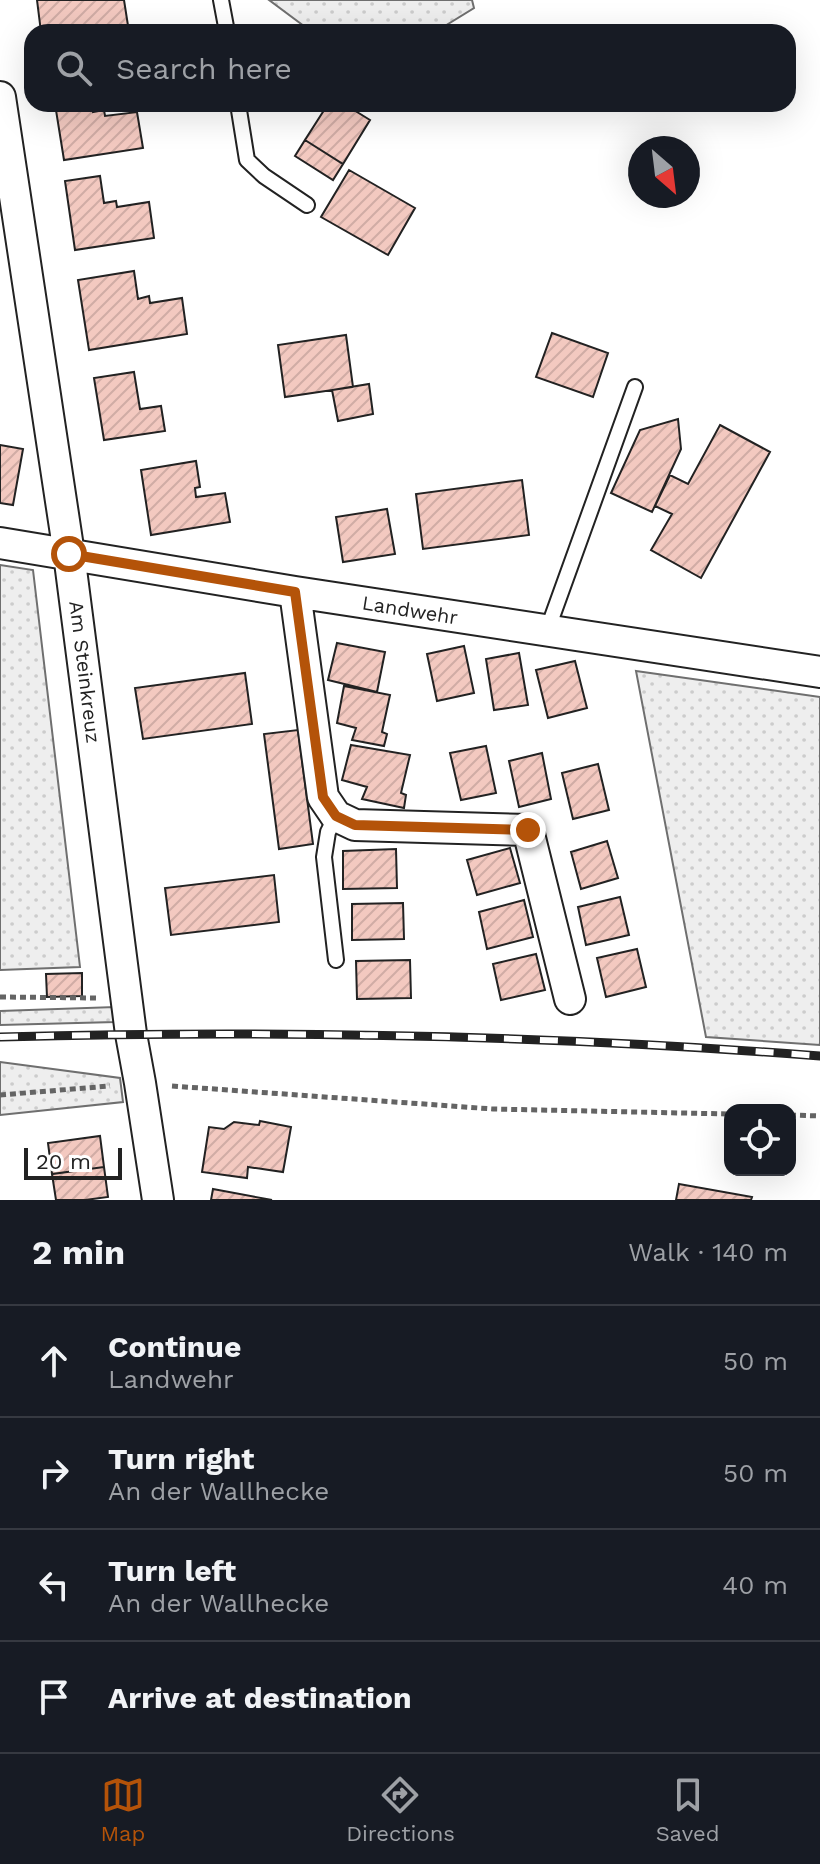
<!DOCTYPE html>
<meta charset="utf-8">
<style>
body{margin:0;font-family:"Work Sans",sans-serif;background:#242831;color:#f1f3f6}
.controls{position:absolute;right:24px;bottom:24px;display:grid;overflow:hidden;border-radius:16px;box-shadow:0 8px 32px #0002}
.controls button{width:72px;height:72px;display:grid;place-items:center;padding:0;border:0;border-bottom:2px solid #363941;background:#171b24;color:#f1f3f6;font:40px sans-serif}
.compass{position:absolute;left:628px;top:136px;width:72px;height:72px;border-radius:50%;background:#171b24;box-shadow:0 8px 32px #0002;rotate:152deg}
.scale{position:absolute;left:24px;bottom:20px;width:98px;box-sizing:border-box;padding-left:8px;border:4px solid #222;border-top:0;font-size:22px;line-height:28px;white-space:nowrap;color:#222;-webkit-text-stroke:6px #fff;paint-order:stroke}
.stop{position:absolute;width:24px;height:24px;margin:-18px;border:6px solid #b45309;border-radius:50%;background:#fff}
.stop.end{background:#b45309;border-color:#fff;box-shadow:0 2px 8px #0008}
.list{margin:0;padding:0;list-style:none}
h2{display:flex;justify-content:space-between;align-items:center;height:104px;margin:0;padding:0 32px;font-size:34px}
h2 small{font-size:26px;font-weight:400;color:#9ea1a6}
.list li{display:grid;grid-template-columns:52px 1fr auto;gap:24px;align-items:center;box-sizing:border-box;height:112px;padding:0 32px;border-top:2px solid #363941}
.list b{display:block;font-size:30px;white-space:nowrap}
.list p{margin:0;font-size:26px;white-space:nowrap;color:#9ea1a6}
.list em{font-size:26px;font-style:normal;color:#9ea1a6}
.icon{flex:none;width:44px;height:44px;fill:none;stroke:currentColor;stroke-width:2;stroke-linecap:round;stroke-linejoin:round}
.map{position:relative;flex:none;width:820px;height:1200px;overflow:hidden}
.search{position:absolute;background:#171b24;box-shadow:0 8px 32px #0002;left:24px;right:24px;top:24px;height:88px;display:flex;align-items:center;gap:20px;box-sizing:border-box;padding:0 28px;border-radius:24px;color:#9ea1a6;font-size:30px}
.sheet{height:552px;background:#171b24}
nav{display:flex;justify-content:space-around;align-items:center;box-sizing:border-box;height:112px;border-top:2px solid #363941;background:#171b24;font-size:22px;color:#9ea1a6}
nav a{display:grid;justify-items:center;gap:4px}
nav .on{color:#b45309}
.map>svg:first-child{display:block}
</style>
<div class="map">
<svg width="820" height="1200" viewBox="0 0 820 1200">
<defs>
<pattern id="grass-dots" width="8" height="8" patternUnits="userSpaceOnUse" patternTransform="scale(2)"><rect width="8" height="8" fill="#eee"/><path d="M2 2h.1M6 6h.1" fill="none" stroke="#ccc" stroke-width="1.8" stroke-linecap="round"/></pattern>
<pattern id="building-hatch" width="6" height="6" patternUnits="userSpaceOnUse" patternTransform="scale(2)"><rect width="6" height="6" fill="#f3c9c0"/><path d="M-1 1l2-2M0 6l6-6M5 7l2-2" fill="none" stroke="#d0aca5"/></pattern>
</defs>
<rect width="100%" height="100%" fill="#fff"/>
<path fill="url(#grass-dots)" stroke="#6f6f6f" stroke-width="2" d="M269,0H472L474,8L435,32H312Z
M0,565L33,570L80,967L0,970Z
M636,671L820,697V1045L706,1037Z
M115,1007V1022L0,1025V1011Z
M0,1062L120,1078L123,1102L0,1115Z"/>
<path fill="url(#building-hatch)" stroke="#222" stroke-width="2" d="M37,0H124L129,32H41Z
M55,104H92L93,112L104,110L105,116L137,112L143,148L64,160Z
M328,104H344L370,120L343,164L305,140Z
M305,140L343,164L333,180L295,156Z
M349,170L415,208L388,255L321,217Z
M100,176L104,203L116,201L117,207L149,202L154,238L75,250L65,181Z
M134,271L138,299L149,296L150,303L182,298L187,334L89,350L78,280Z
M552,333L608,353L593,397L536,377Z
M346,335L353,387L285,397L278,345Z
M134,372L140,409L161,406L165,431L104,440L94,378Z
M369,384L373,414L338,421L332,390Z
M678,419L681,449L652,512L611,493L640,430Z
M720,425L770,452L701,578L651,550L672,514L655,506L670,475L688,484Z
M0,445L23,449L13,505L0,503Z
M196,461L200,487L195,488L196,497L225,493L230,522L151,535L141,470Z
M522,480L529,535L423,549L416,494Z
M387,509L395,554L343,562L336,517Z
M337,643L385,652L377,692L328,680Z
M464,646L474,693L437,701L427,654Z
M519,653L528,705L494,710L486,659Z
M575,661L587,708L548,718L536,670Z
M245,673L252,724L143,739L135,688Z
M344,686L390,695L382,732L387,734L384,746L352,740L356,728L337,723Z
M298,730L313,844L279,849L264,734Z
M351,745L410,755L401,793L406,795L404,808L362,799L367,787L342,780Z
M486,746L496,793L461,800L450,753Z
M542,753L551,799L519,807L509,761Z
M598,764L609,810L573,819L562,773Z
M607,841L618,878L581,889L571,852Z
M510,848L520,883L477,895L467,860Z
M396,849L397,888L343,889V851Z
M274,875L279,922L171,935L165,888Z
M620,897L629,935L586,945L578,907Z
M524,900L533,937L487,949L479,912Z
M403,903L404,939L352,940V904Z
M637,949L646,987L606,997L597,958Z
M536,954L545,990L501,1000L493,964Z
M410,960L411,998L357,999L356,961Z
M82,973V996L47,997L46,974Z
M260,1121L291,1127L283,1172L248,1167L247,1178L202,1172L209,1127L224,1129L234,1122L259,1125Z
M100,1136L104,1167L52,1174L48,1143Z
M104,1167L108,1197L85,1200H56L52,1174Z
M679,1184L752,1197L751,1200H676Z
M213,1189L272,1200H211Z"/>
<g fill="none" stroke-linecap="round" stroke-linejoin="round">
<defs>
<path id="service" d="M221,0L227,32
M238,104L247,160L264,176L307,205
M547,631L635,387
M336,960L324,857L328,832L336,816"/>
<path id="minor" d="M0,97L69,554L131,1034L140,1083L158,1200
M0,543L295,592L820,672
M295,592L323,797L336,816L355,825L528,830L570,999"/>
</defs>
<use href="#service" stroke="#222" stroke-width="18"/>
<use href="#minor" stroke="#222" stroke-width="34"/>
<path stroke="#646464" stroke-width="5" stroke-dasharray="6 4" stroke-linecap="butt" d="M0,997L98,998
M172,1086L493,1109L730,1114
M0,1095L110,1086
M790,1115L820,1116"/>
<use href="#service" stroke="#fff" stroke-width="14"/>
<use href="#minor" stroke="#fff" stroke-width="30"/>
<defs>
<path id="rail" d="M0,1037C273,1030 548,1035 820,1056"/>
</defs>
<use href="#rail" stroke="#222" stroke-width="9"/>
<use href="#rail" stroke="#fff" stroke-width="6" stroke-dasharray="18" stroke-linecap="butt"/>
</g>
<g fill="none" stroke-linecap="round" stroke-linejoin="round">
<path stroke="#b45309" stroke-width="10" d="M69,554L295,592L323,797L336,816L355,825L528,830"/>
</g>
<g text-anchor="middle" stroke-width="6" stroke-linejoin="round" paint-order="stroke">
<g font-size="20" fill="#222" stroke="#fff">
<text transform="translate(410 610) rotate(9)" y="7">Landwehr</text>
<text transform="translate(85 672) rotate(83)" y="7">Am Steinkreuz</text>
</g>
</g>
</svg>
<div class="controls">
<button><svg class="icon" aria-label="locate" viewBox="0 0 24 24"><circle cx="12" cy="12" r="6"/><path d="M12 2v4M12 18v4M2 12h4M18 12h4"/></svg></button>
</div>
<svg class="compass" viewBox="-18 -18 36 36"><path d="M0-13l5 13h-10z" fill="#e53935"/><path d="M0 13l5-13h-10z" fill="#9ea1a6"/></svg>
<div class="scale">20 m</div>
<div class="stop" style="left:69px;top:554px"></div>
<div class="stop end" style="left:528px;top:830px"></div>
<div class="search"><svg class="icon" aria-label="search" viewBox="0 0 24 24"><circle cx="10" cy="10" r="6"/><path d="M15 15l6 6"/></svg>Search here</div>
</div>
<section class="sheet">
<h2>2 min<small>Walk · 140 m</small></h2>
<ul class="list">
<li><svg class="icon" aria-label="ahead" viewBox="0 0 24 24"><path d="M12 20V5M6 11l6-6 6 6"/></svg><div><b>Continue</b><p>Landwehr</p></div><em>50 m</em></li>
<li><svg class="icon" aria-label="right" viewBox="0 0 24 24"><path d="M7 20v-9h11M14 6l5 5-5 5"/></svg><div><b>Turn right</b><p>An der Wallhecke</p></div><em>50 m</em></li>
<li><svg class="icon" aria-label="left" viewBox="0 0 24 24"><path d="M17 20v-9H6M10 6l-5 5 5 5"/></svg><div><b>Turn left</b><p>An der Wallhecke</p></div><em>40 m</em></li>
<li><svg class="icon" aria-label="arrive" viewBox="0 0 24 24"><path d="M6 21V4h12l-3 4 3 4H6"/></svg><div><b>Arrive at destination</b></div></li>
</ul>
</section>
<nav>
<a class="on"><svg class="icon" aria-label="map" viewBox="0 0 24 24"><path d="M3 6l6-2 6 2 6-2v14l-6 2-6-2-6 2zM9 4v14M15 6v14"/></svg>Map</a>
<a><svg class="icon" aria-label="directions" viewBox="0 0 24 24"><path d="M12 3l9 9-9 9-9-9zM9 14v-3h6M13 9l2 2-2 2"/></svg>Directions</a>
<a><svg class="icon" aria-label="saved" viewBox="0 0 24 24"><path d="M7 4h10v16l-5-4-5 4z"/></svg>Saved</a>
</nav>
